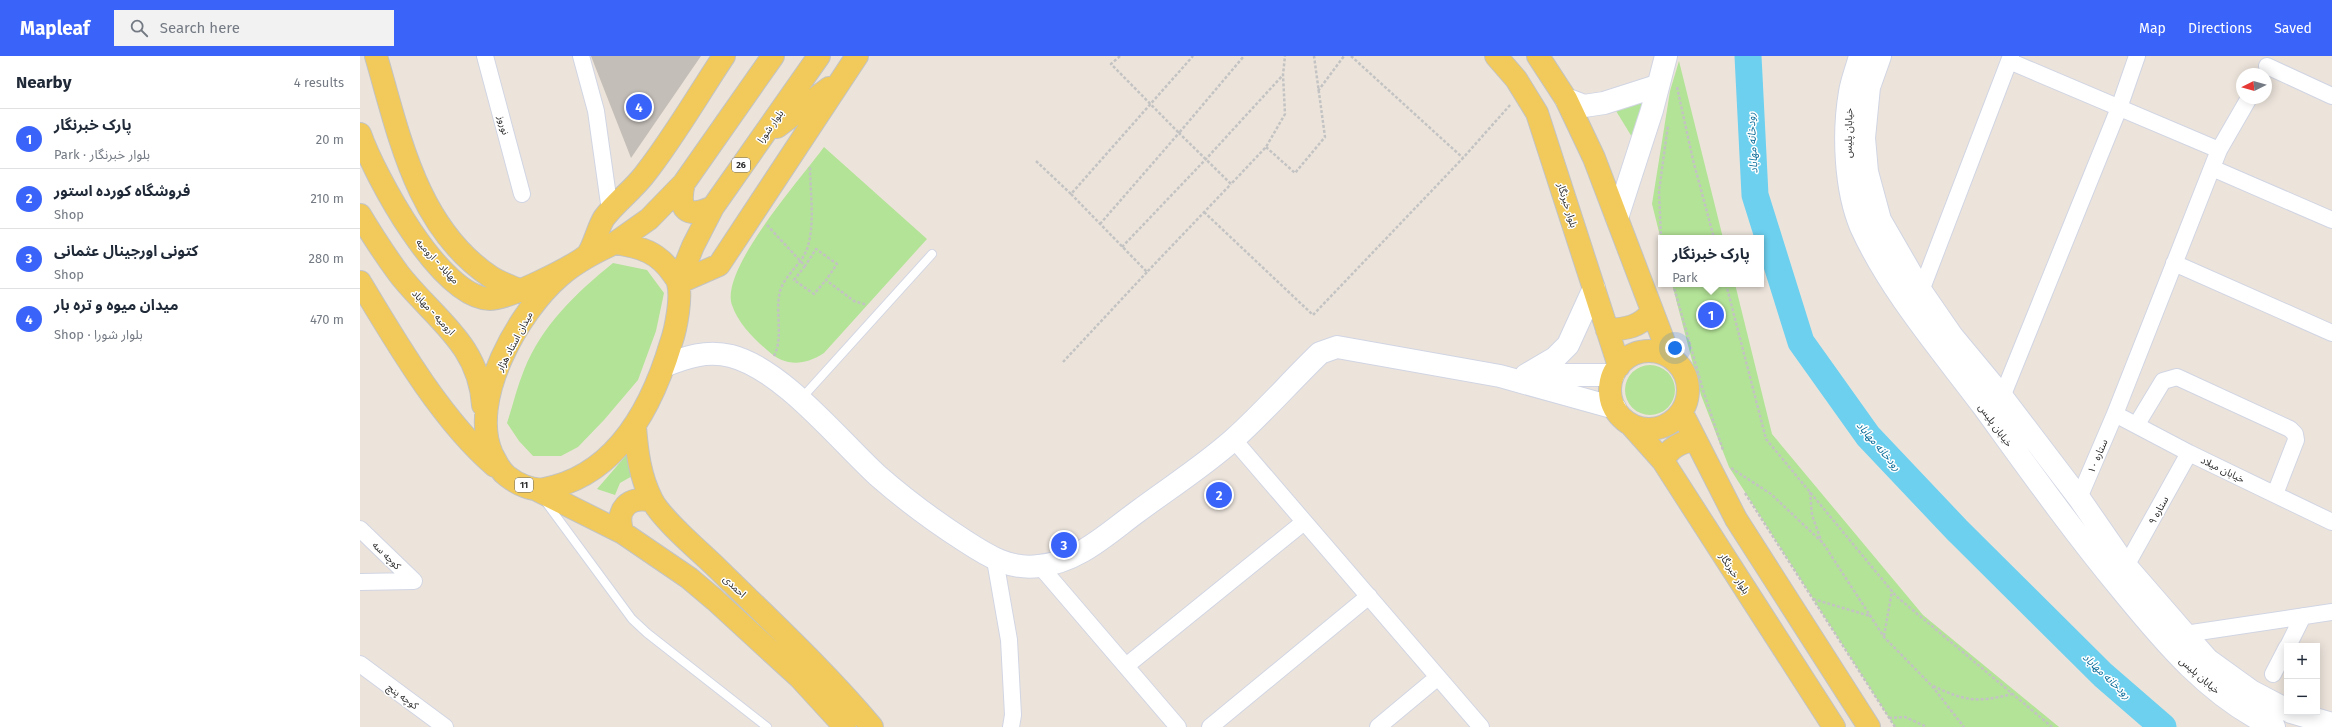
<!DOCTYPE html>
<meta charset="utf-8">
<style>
body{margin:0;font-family:"Fira Sans","Noto Sans Arabic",sans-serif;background:#f2f2f3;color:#1f2937}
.controls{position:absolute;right:12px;bottom:12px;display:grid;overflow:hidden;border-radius:0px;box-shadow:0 2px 10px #0003}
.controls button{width:36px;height:36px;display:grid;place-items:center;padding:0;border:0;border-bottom:1px solid #e0e1e3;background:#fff;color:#1f2937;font:20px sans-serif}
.compass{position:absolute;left:1876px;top:12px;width:36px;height:36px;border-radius:50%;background:#fff;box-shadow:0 2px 10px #0003;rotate:265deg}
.you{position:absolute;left:1315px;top:292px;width:14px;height:14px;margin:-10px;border:3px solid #fff;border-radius:50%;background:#1a73e8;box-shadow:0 0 0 6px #1a73e833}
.badge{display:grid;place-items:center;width:26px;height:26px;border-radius:50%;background:#3a63fa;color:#fff;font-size:13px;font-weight:700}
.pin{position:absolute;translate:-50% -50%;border:2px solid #fff;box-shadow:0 1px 4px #0006}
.popup{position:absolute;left:1298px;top:179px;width:106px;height:52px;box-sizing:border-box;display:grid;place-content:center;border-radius:0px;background:#fff;filter:drop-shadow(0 1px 3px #0005);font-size:13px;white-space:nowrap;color:#747a83}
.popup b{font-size:15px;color:#1f2937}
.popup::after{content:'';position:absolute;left:50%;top:100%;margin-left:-8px;border:8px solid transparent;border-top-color:#fff}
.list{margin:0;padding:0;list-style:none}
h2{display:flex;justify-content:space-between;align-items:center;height:52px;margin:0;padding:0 16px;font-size:17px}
h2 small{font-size:13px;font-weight:400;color:#747a83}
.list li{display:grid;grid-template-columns:26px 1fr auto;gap:12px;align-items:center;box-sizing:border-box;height:60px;padding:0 16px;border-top:1px solid #e0e1e3}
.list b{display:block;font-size:15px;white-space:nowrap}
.list p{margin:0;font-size:13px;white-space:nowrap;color:#747a83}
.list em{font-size:13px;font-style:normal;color:#747a83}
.icon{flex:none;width:22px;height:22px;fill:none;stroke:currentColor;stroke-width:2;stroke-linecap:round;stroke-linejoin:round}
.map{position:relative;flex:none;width:1972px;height:671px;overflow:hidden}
header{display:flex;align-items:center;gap:24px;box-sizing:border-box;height:56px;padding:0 20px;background:#3a63fa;color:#fff}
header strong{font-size:19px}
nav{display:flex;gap:22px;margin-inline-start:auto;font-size:14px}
.search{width:280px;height:36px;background:#f2f2f3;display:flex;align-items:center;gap:10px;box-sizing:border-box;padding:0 14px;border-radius:0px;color:#747a83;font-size:15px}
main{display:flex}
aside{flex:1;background:#fff}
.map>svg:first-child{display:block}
</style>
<header>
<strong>Mapleaf</strong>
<div class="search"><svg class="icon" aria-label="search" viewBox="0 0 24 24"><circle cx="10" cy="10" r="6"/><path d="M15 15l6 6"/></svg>Search here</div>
<nav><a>Map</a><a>Directions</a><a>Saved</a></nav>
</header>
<main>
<aside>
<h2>Nearby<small>4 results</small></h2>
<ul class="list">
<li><span class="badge">1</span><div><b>پارک خبرنگار</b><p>Park · بلوار خبرنگار</p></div><em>20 m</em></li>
<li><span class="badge">2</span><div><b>فروشگاه کورده استور</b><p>Shop</p></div><em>210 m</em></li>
<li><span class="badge">3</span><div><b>کتونی اورجینال عثمانی</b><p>Shop</p></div><em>280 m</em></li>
<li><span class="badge">4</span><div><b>میدان میوه و تره بار</b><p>Shop · بلوار شورا</p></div><em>470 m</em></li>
</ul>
</aside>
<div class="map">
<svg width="1972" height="671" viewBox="0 0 1972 671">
<rect width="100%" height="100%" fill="#ece4db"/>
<path fill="#b3e397" d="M1319,5L1363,182H1301V184L1292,148L1310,35Z
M1289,41L1275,86L1253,50Z
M464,91L567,183L464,297C444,310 425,311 407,294C393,282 378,267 372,249C359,214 443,120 464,91Z
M253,207L287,214L304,237L296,275L278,324L244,364L218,391L201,400H173L159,385L147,367C153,349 157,331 164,314C182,269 216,237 253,207Z
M1312,228H1375L1412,378L1563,559L1699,671H1535L1369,411L1341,339Z
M1265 334a25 25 0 1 1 50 0a25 25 0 1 1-50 0Z
M269,396L274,419L260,427L255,439L237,433Z"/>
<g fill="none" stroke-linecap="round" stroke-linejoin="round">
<path stroke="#6dd0ef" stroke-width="27" d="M1388,0L1395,139L1441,286L1508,380L1597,474L1743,619L1803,671"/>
</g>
<path fill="#c4beb8" d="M231,0H341L271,102Z"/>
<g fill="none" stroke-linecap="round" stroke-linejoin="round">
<defs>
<path id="lane" d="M440,344L572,198
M185,445L272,563L287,577L407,671"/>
<path id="street" d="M125,0L162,138
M221,0L236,55L250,155
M1649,5L1859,94
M1907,10L1972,40
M1852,112L1972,164
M1814,207L1972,277
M1561,235L1651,0
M1642,341L1759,52L1777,0
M1755,358L1829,397L1972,466
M1777,368L1803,325L1817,321L1930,373L1935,378L1936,384L1915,438
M874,384L1121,671
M1719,442L1755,358L1859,94L1889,42
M0,473L54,525
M635,504L649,584L653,659L651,671
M680,510L818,671
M1766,510L1829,397
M0,526L54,525
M1825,578L1972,556
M1928,590L1943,560
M0,608L85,671
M766,610L944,466
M1913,618L1927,591
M850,671L1009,540
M1018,671L1078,621"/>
<path id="secondary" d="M1500,0C1497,12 1492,24 1490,36C1483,77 1485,133 1501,171C1530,235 1581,294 1623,350C1668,412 1712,474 1761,533C1805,587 1850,641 1914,671
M1520,0L1509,31L1504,82L1507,116L1520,164L1561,235L1592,280L1636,333L1719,442L1766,510L1825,578L1848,604L1891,635L1927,654
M1206,43L1224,50L1244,47L1297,30
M1257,162L1292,54L1306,0
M304,310C326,301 347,294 371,300C422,313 478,383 517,419C542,441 577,467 605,485C628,500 650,514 679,510C718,506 747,478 777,456C809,432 844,410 874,383C904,356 931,325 960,297L977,291L1140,320L1255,352
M1166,319L1195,302L1208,289L1234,232
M1167,319H1253
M1931,656L1972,668"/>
<path id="primary" d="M16,0C39,79 57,172 131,221C140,227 151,230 161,235
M1136,0L1156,23L1177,57L1259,310
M1178,0L1206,43L1234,102L1309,299
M417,71L469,32
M0,78C15,120 80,242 130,243C149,243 210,212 226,200C233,194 238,171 244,162C256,146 273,134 285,118C314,81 338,39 364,0
M324,127C317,154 327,163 353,151
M0,159C12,179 25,199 39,218C73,262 119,287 123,349
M255,187C281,191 298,196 313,218C314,220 318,224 318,227C322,241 316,273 311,287C292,351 256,420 184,433C172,435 157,428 147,420C139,414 137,407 132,398C108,344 159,255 200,220C217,205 235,196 255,187Z
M255,187L289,163L324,127L413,0
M0,226C36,286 82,365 135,410
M318,227L359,209L497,0
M318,227L333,190L353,151L459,0
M1247,274C1267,273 1279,271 1292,256
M1250 334a39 39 0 1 1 78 0a39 39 0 1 1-78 0Z
M1322,357L1376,463L1509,671
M1270,368L1303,405L1474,671
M275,371C277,396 280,421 292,444C302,464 342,497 359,514C411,565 465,615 512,671
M1303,405C1310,391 1320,387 1335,383
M177,434L263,477L329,522L355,544L440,622L485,671
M263,477C254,454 269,439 292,445"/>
</defs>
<use href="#lane" stroke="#d1d5e3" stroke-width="10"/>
<use href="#street" stroke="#d1d5e3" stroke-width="18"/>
<use href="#secondary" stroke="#d1d5e3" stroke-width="24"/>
<use href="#primary" stroke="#c3c3c3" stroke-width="24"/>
<path stroke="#c3c3c3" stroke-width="2.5" stroke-dasharray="3 2" stroke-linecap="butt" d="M760,0L751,8L819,77L884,0
M991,0L1103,102
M1317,31L1333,104L1354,182
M958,35L984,0
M906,91L935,117L965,81L954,0
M676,105L711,138L833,0
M711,138L787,216L871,128
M844,156L953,259L1103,102L1151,48
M740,168L819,77L871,128L906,91L925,58L923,19L925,0
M407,169L445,210L456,193L477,208L466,224L494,245L507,249
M1301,183L1299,135L1308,69
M762,191L846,103L923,19
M445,210L434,224L454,238L466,224
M1313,228L1343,334L1363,394
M1366,228L1406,383L1536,540L1692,671
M414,300C423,283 416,260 419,240C422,219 443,209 448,190C455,165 450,136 450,110
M703,306L787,216
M1371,412L1411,438L1463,487L1524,581L1572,630L1604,671
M1450,436L1452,459L1462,487
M1385,437L1535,671
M1453,543L1510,560
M1524,580L1532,535
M1573,630C1605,645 1617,647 1652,638
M1529,662L1545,661L1567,671"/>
<use href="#lane" stroke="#fff" stroke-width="8"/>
<use href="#street" stroke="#fff" stroke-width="16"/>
<use href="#secondary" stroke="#fff" stroke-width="22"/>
<use href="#primary" stroke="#f1ca5b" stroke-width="22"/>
</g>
<g text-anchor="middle" stroke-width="3" stroke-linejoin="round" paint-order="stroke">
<g fill="#fff" stroke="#6a6a6a" stroke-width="1">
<rect x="372" y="102" width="18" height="14" rx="3"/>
<rect x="155" y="422" width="18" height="14" rx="3"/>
</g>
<g font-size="9" font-weight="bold" fill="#2a2a2a">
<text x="381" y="112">26</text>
<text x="164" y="432">11</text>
</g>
<g font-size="10" fill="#2a2a2a" stroke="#fff">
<text transform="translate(144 69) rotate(75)" y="4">نوروز</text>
<text transform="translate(410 70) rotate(-55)" y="4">بلوار شورا</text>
<text transform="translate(1488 77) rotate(-89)" y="4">خیابان پلیس</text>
<text transform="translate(1208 149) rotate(73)" y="4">بلوار خبرنگار</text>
<text transform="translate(78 205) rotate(47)" y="4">مهاباد - ارومیه</text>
<text transform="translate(74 256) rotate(47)" y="4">ارومیه - مهاباد</text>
<text transform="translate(154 285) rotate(-62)" y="4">میدان استاد هژار</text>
<text transform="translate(1636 369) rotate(54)" y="4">خیابان پلیس</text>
<text transform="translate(1737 400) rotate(-67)" y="4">ستاره ۱۰</text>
<text transform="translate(1863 413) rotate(26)" y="4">خیابان میلاد</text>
<text transform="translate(1798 454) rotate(-61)" y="4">ستاره ۹</text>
<text transform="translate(27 499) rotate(44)" y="4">کوچه سه</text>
<text transform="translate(1375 517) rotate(57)" y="4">بلوار خبرنگار</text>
<text transform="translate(375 530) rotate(44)" y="4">احمدی</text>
<text transform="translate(1840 619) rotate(41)" y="4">خیابان پلیس</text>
<text transform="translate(43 640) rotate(36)" y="4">کوچه پنچ</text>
</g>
<g font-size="11" font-style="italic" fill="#0d6e9b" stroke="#fff">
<text transform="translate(1392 87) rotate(-93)" y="4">رودخانه مهاباد</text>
<text transform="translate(1519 390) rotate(49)" y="4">رودخانه مهاباد</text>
<text transform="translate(1747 620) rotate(43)" y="4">رودخانه مهاباد</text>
</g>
</g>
</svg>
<div class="controls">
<button>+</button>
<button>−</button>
</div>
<svg class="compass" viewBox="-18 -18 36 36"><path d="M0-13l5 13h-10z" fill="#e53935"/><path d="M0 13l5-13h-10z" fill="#747a83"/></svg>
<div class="you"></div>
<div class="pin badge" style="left:1351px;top:259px">1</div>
<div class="popup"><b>پارک خبرنگار</b>Park</div>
<div class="pin badge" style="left:859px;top:439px">2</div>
<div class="pin badge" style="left:704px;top:489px">3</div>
<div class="pin badge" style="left:279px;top:51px">4</div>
</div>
</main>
